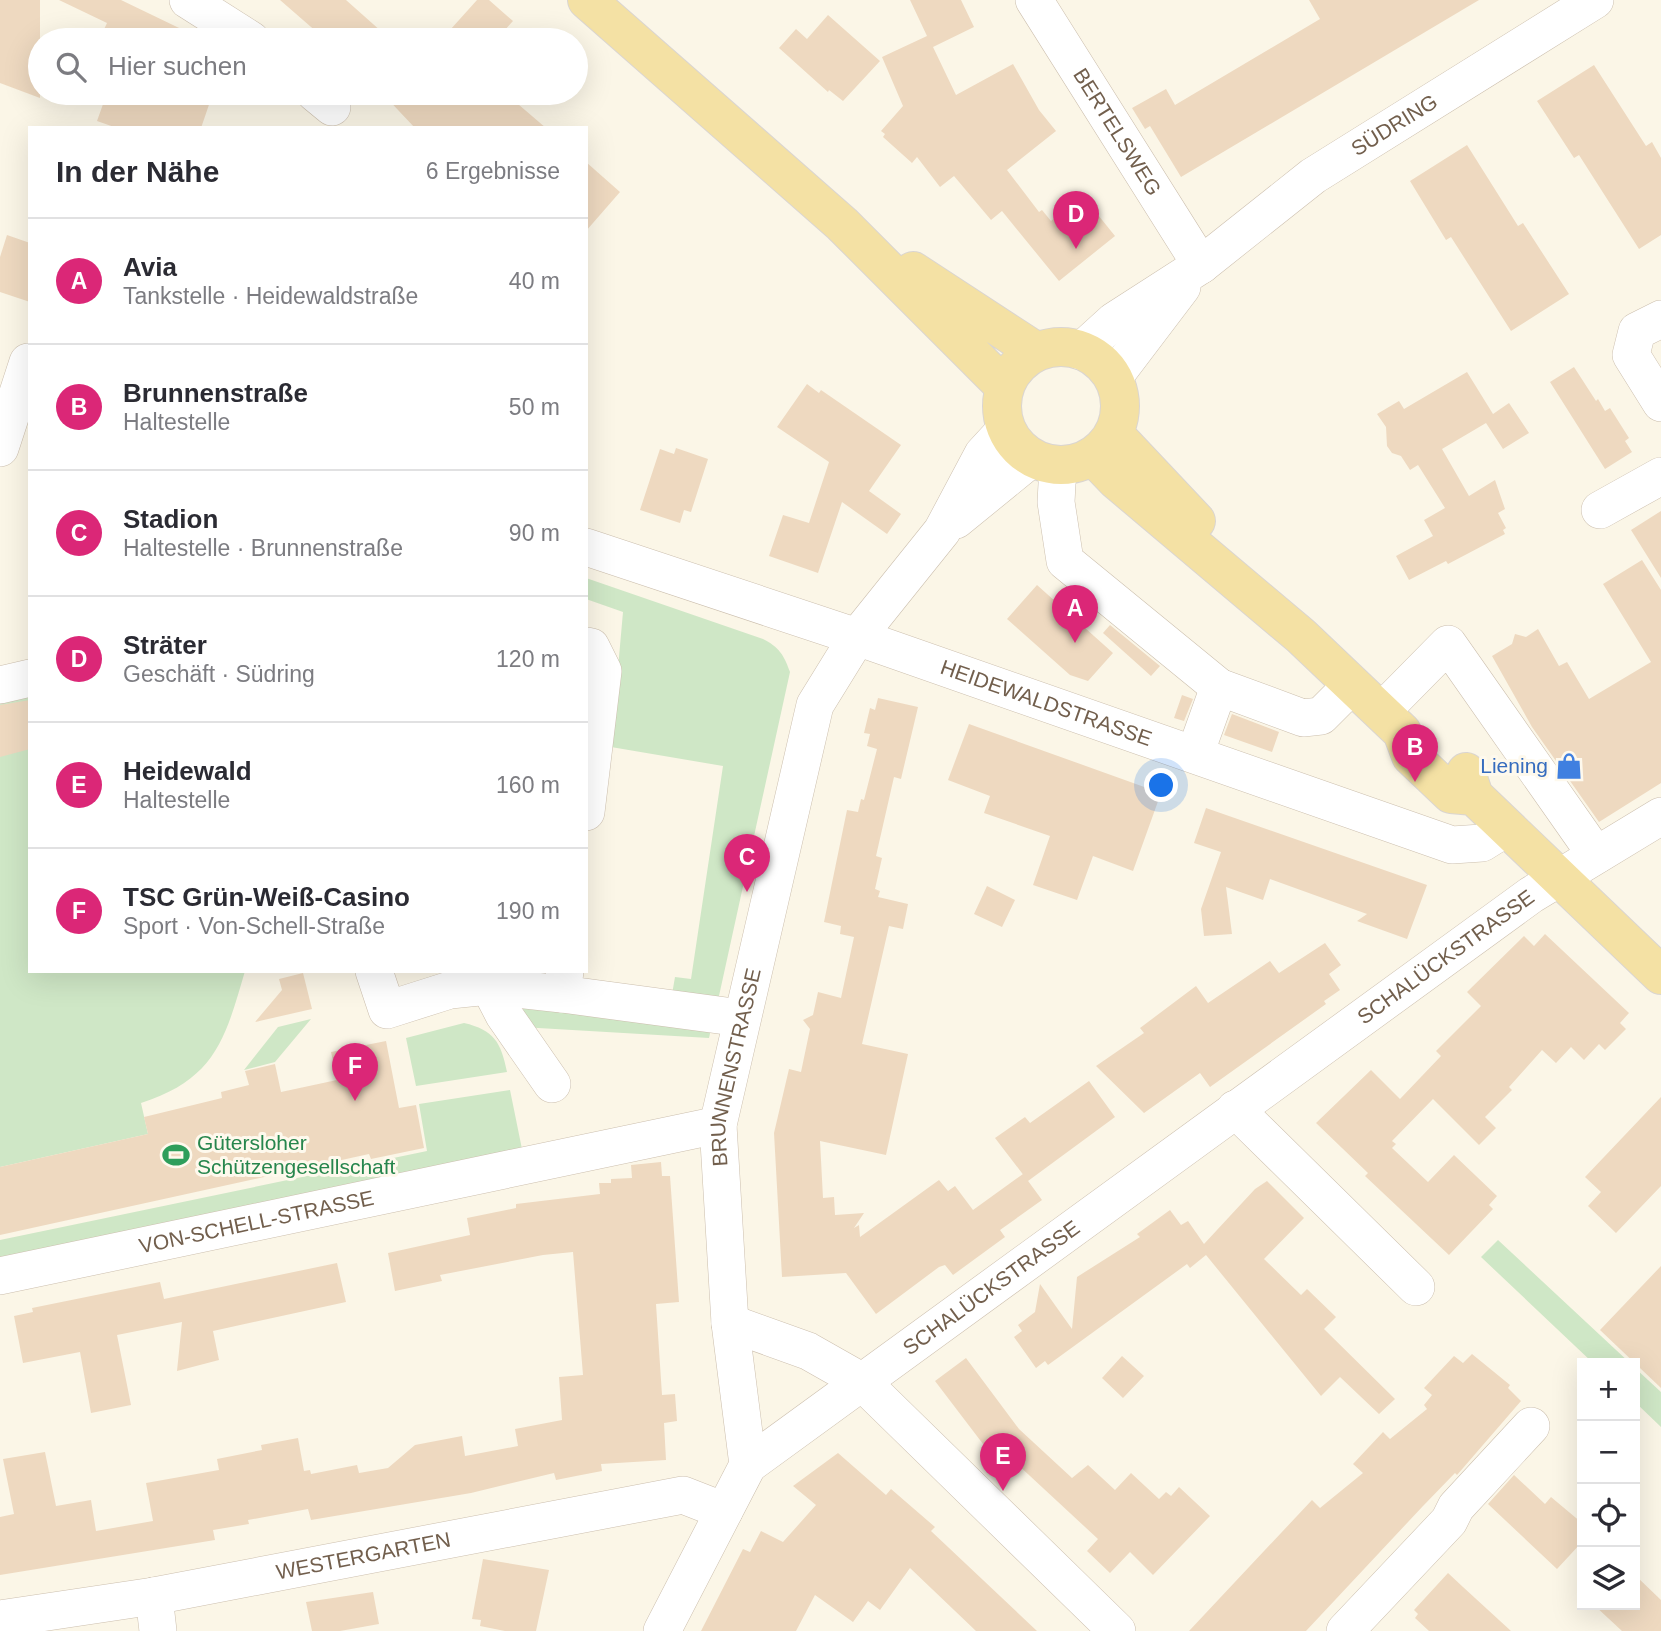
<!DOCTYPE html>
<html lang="de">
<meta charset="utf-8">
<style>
body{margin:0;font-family:Arial,sans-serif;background:#f2f2f3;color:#2b2b33}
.controls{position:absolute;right:21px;bottom:21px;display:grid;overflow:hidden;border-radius:0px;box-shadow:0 7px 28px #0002}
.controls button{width:63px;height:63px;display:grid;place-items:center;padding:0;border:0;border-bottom:2px solid #e1e1e2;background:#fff;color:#2b2b33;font:35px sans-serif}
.you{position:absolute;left:1162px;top:786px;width:24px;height:24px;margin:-18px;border:5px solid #fff;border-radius:50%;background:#1a73e8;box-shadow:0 0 0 10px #1a73e833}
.badge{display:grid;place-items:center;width:46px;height:46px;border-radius:50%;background:#db2777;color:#fff;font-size:23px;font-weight:700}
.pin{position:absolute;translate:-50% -58px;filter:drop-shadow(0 2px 4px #0008)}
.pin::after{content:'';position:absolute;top:37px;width:24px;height:21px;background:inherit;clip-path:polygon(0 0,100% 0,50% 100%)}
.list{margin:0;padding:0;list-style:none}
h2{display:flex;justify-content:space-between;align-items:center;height:91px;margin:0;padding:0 28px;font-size:30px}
h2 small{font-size:23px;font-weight:400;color:#7c7c81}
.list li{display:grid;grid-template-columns:46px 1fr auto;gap:21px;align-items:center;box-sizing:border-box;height:126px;padding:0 28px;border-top:2px solid #e1e1e2}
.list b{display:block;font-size:26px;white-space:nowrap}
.list p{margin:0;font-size:23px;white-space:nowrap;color:#7c7c81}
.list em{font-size:23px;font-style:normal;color:#7c7c81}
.icon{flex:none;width:38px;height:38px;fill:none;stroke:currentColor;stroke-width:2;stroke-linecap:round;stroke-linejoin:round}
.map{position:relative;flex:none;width:1661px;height:1631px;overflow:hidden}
.search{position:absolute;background:#fff;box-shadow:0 7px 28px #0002;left:28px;top:28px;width:560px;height:77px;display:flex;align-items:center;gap:18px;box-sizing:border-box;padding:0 24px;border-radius:38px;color:#7c7c81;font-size:26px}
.panel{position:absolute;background:#fff;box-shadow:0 7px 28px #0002;left:28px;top:126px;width:560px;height:847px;border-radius:0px}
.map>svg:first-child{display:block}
</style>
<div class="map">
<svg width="1661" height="1631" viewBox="0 0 1661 1631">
<rect width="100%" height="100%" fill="#fbf6e7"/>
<path fill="#cfe7c6" d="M586,578L763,639C779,647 784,655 790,672L717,1005L671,1000L675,977L691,979L723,766L611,747L623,612L586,599Z
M30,692V971H245C225,1040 215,1079 141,1103L148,1134L0,1167V699Z
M511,1006L712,1025L709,1038L521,1027Z
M311,1019L275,1062L244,1070L278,1027Z
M464,1023C494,1030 501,1042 507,1072L416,1086L406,1038Z
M510,1090L523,1154L0,1265V1240L427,1151L419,1104Z
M1498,1240L1630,1363H1593L1481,1257Z
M1635,1368L1661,1392V1427L1635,1402Z"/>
<path fill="#eed9c0" d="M0,0H40V98L0,83Z
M59,0H121L204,40H99L107,23Z
M280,0H346L391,40H326Z
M477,0H489L513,21L496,40H441Z
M910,0H961L974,27L933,47L956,95L1013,64L1039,110L1056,131L1007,170L1039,212L1042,210L1051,221L1082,195L1115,236L1059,281L1002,211L991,220L954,176L940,187L917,157L912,163L883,137L885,134L881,131L903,106L882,57L927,36Z
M1309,0H1479L1181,177L1150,126L1145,129L1132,108L1166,89L1175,105L1320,19Z
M828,15L880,61L843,101L829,90L828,92L779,48L796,29L807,39Z
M1594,65L1646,146L1652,142L1661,158V235L1639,249L1579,155L1574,158L1537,101Z
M107,93H213L201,128H117L97,121Z
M382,93H505L546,128H415Z
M1467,145L1518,226L1523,223L1569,294L1511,331L1451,237L1446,240L1410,181Z
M586,162L620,192L586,231Z
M7,235L30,243V302L0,292V257Z
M1574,367L1596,401L1598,399L1605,411L1610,408L1629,438L1625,441L1632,452L1605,469L1550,382Z
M1467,372L1493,414L1509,403L1529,433L1503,449L1486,423L1442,449L1469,496L1495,480L1505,509L1498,513L1506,528L1503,530L1505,534L1448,564L1446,561L1409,580L1396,556L1433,536L1424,520L1445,508L1418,465L1410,470L1401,456L1392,453L1387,446L1386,427L1377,414L1399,401L1404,409Z
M807,384L819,393L821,390L901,445L869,491L901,514L887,534L842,502L818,573L769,556L783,515L809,523L829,462L777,427Z
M676,448L708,459L691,512L684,510L680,523L640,510L660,449L674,454Z
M1661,511V578L1631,530Z
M1642,560L1661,590V783L1599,822L1532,727L1492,656L1512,644L1515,634L1526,637L1538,629L1559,666L1567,662L1589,699L1651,662L1603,584Z
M1037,585L1113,653L1088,681L1070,675L1007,619Z
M1110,625L1160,666L1151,676L1103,633Z
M1182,695L1193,699L1184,721L1174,718Z
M878,698L918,707L901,779L894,777L876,856L882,858L875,889L880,891L878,897L908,904L903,929L889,926L862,1044L908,1054L886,1155L820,1141L823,1198L834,1197L835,1215L864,1213L854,1228L859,1225L860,1237L939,1180L948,1191L955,1186L973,1210L1023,1174L1042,1200L1000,1230L1005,1237L953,1275L945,1265L939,1267L876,1314L846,1273L782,1277L774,1133L789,1069L801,1072L810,1029L803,1020L813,1015L818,992L841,998L854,937L840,934L841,926L824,922L847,810L858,812L861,799L864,800L877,749L867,746L870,734L864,733L870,708L875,710Z
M30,700V749L0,757V705Z
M1232,714L1279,732L1272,752L1224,735Z
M969,724L1161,793L1133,871L1093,856L1077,900L1033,885L1050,836L984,813L990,796L948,780Z
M1206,808L1427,885L1407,939L1357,921L1367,914L1270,879L1263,900L1226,887L1232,934L1204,936L1201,909L1221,852L1194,843Z
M987,886L1015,900L1002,927L974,914Z
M1545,934L1629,1013L1620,1023L1626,1029L1605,1050L1599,1044L1584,1060L1571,1047L1556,1063L1542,1050L1509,1087L1512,1090L1485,1117L1496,1128L1479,1145L1433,1099L1392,1141L1396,1144L1392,1148L1428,1182L1454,1155L1497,1196L1489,1205L1493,1209L1449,1255L1365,1176L1368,1173L1316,1123L1371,1070L1400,1099L1441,1056L1436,1051L1481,1006L1467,992L1524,936L1534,946Z
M1325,943L1341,965L1329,974L1340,990L1324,1001L1326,1004L1210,1087L1200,1073L1144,1113L1096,1066L1144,1033L1140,1028L1196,986L1208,1003L1270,961L1279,973Z
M303,973L312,1009L255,1022L282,990L279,979Z
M386,1041L399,1108L416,1105L424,1148L371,1159L369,1154L0,1235V1167L148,1134L144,1117L222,1098L221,1092L249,1085L245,1071L275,1064L281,1092L337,1080L331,1052Z
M1089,1081L1115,1117L1028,1181L995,1138L1025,1117L1030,1123Z
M1661,1097V1186L1616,1233L1588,1206L1601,1192L1585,1177Z
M661,1162L662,1176H670L679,1302L656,1304L662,1395L675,1394L677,1421L664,1423L666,1460L601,1464L602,1471L576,1476L556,1480L554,1473L471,1493L311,1520L308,1509L248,1520L249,1524L213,1530L215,1540L0,1575V1517L14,1514L3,1459L45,1452L56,1506L91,1500L96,1531L153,1521L146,1483L219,1470L217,1459L262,1450L261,1445L298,1438L304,1471L310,1470L311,1474L357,1465L359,1473L388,1468L415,1445L462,1436L465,1456L518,1446L515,1429L562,1420L559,1377L583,1375L573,1252L543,1255L440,1275L442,1281L395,1291L388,1253L470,1235L467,1218L516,1208V1204L600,1194L599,1183H611V1179L632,1178L631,1165Z
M1267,1181L1304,1218L1264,1259L1301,1295L1307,1289L1336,1317L1324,1329L1395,1399L1379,1414L1340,1377L1321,1396L1206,1255L1190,1268L1187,1264L1048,1365L1045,1361L1036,1368L1014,1337L1022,1331L1018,1325L1035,1312L1040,1284L1072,1329L1077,1277L1140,1237L1137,1234L1170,1210L1181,1225L1188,1221L1204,1244L1255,1189Z
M337,1263L346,1302L213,1331L219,1360L177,1371L182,1322L117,1335L131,1405L91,1413L80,1352L23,1363L14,1316L33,1312L32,1308L160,1282L164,1299Z
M1661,1266V1388L1600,1330Z
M1472,1354L1510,1385L1508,1388L1521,1401L1457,1475L1455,1473L1423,1506L1306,1631H1189L1312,1500L1320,1508L1363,1473L1353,1464L1383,1432L1390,1439L1427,1409L1424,1405L1432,1395L1424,1388L1454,1356L1463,1363Z
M1122,1356L1144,1376L1123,1398L1102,1378Z
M966,1358L1019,1429L1072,1478L1088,1465L1115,1490L1131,1473L1159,1499L1166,1492L1171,1496L1179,1487L1210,1516L1153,1575L1130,1552L1110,1573L1087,1551L1098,1539L990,1439L983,1444L935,1381Z
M838,1453L886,1495L891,1489L935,1527L931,1531L1037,1631H976L910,1568L880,1610L868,1601L853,1622L815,1595L796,1631H701L743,1549L750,1552L761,1531L783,1542L816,1505L793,1486Z
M1514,1475L1545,1504L1551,1497L1582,1523V1542L1557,1569L1488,1504Z
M483,1559L549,1570L536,1631H505L480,1626L481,1620L472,1619Z
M1448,1573L1463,1587L1511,1631H1429L1415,1618L1418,1614L1414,1610Z
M1635,1575L1661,1600V1631H1622L1594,1605H1635Z
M373,1592L379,1624L340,1631H312L306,1602Z"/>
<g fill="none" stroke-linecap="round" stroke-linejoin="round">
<defs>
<g id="minor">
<path d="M188,0L251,40"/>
<path id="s1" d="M1034,0L1201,265"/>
<path d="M315,93L332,107"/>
<path d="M1661,319L1637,331L1631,355L1661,403"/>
<path id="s2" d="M1081,351L1114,321L1201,265L1313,176L1595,0"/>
<path d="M1113,378L1182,287"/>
<path d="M0,448L28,362"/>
<path d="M1058,466L1056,502L1065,561L1219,687L1303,718L1321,716L1352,685"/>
<path d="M1600,510L1661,476"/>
<path d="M956,520L1032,458"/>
<path id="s3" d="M586,547L857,637L1452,845L1482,843L1506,828"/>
<path d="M586,646L591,647L603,671L586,812"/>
<path d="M0,685L30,678"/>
<path d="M1381,712L1448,644L1596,855"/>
<path d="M1195,754L1219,687"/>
<path d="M374,971L387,1010L450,990L489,986L562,994"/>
<path d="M565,971L562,994L741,1018"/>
<path d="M489,986L504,1015L552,1084"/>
<path d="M1235,1109L1416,1287"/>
<path id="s4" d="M0,1276L718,1125"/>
<path d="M730,1323L808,1351L861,1381L1117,1631"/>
<path id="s5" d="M748,1465L1531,895L1661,816"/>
<path d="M154,1596L158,1631"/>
<path id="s6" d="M0,1619L154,1596L683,1495L724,1511"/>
<path id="s7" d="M662,1631L748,1465L730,1323L718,1125L815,705L857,637L942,531L983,454L1006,429"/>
<path d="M1345,1631L1449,1521L1456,1507L1531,1426"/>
</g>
<path id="major" d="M587,0L842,224L1005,387
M913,271L1037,352
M1002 406a59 59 0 1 1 118 0a59 59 0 1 1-118 0Z
M1114,434L1196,521
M1093,456L1116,480L1301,636L1402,732L1411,756L1451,794L1474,796
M1466,772L1474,796L1661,975"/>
</defs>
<use href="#minor" stroke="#ccbfae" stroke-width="38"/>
<use href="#major" stroke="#dad5d1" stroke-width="40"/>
<use href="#minor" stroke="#fff" stroke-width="37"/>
<use href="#major" stroke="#f4e1a4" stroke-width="38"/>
</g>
<defs>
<symbol id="shop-bare" viewBox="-9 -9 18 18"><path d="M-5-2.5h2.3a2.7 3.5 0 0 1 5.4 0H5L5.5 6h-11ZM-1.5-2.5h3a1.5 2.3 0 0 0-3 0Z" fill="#3f7fe0" stroke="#fef9ed" stroke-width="2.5" paint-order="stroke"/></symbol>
<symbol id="stadium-bare" viewBox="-9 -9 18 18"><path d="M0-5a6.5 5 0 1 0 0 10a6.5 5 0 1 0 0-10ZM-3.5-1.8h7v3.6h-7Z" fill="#2e9e5b" stroke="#fef9ed" stroke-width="2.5" paint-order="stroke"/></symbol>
</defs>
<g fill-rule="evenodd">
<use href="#shop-bare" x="1550" y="747" width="38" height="38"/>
<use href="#stadium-bare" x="157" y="1136" width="38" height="38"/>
</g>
<g text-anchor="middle" stroke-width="6" stroke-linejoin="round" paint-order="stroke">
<g font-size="21" fill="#725f4d" stroke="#fef9ed">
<text dy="7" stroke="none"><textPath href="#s2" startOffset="387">SÜDRING</textPath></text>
<text dy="7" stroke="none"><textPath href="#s1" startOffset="156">BERTELSWEG</textPath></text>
<text dy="7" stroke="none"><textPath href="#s3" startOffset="486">HEIDEWALDSTRASSE</textPath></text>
<text dy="7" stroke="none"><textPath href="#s5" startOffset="863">SCHALÜCKSTRASSE</textPath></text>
<text dy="7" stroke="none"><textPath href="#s7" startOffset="588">BRUNNENSTRASSE</textPath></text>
<text dy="7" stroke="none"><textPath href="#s4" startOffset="262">VON-SCHELL-STRASSE</textPath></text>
<text dy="7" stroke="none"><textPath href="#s5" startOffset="301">SCHALÜCKSTRASSE</textPath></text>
<text dy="7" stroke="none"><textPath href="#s6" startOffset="369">WESTERGARTEN</textPath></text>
</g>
<g font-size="21" fill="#366cbe" stroke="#fef9ed" text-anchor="end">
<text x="1548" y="773">Liening</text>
</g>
<g font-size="21" fill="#27864d" stroke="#fef9ed" text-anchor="start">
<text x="197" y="1150">Gütersloher<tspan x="197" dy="24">Schützengesellschaft</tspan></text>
</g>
</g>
</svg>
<div class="controls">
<button>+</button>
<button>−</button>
<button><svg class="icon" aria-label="locate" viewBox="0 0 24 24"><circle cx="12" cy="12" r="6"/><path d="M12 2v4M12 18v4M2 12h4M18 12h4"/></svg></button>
<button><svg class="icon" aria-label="layers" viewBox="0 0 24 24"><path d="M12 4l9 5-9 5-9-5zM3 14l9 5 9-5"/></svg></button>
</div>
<div class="you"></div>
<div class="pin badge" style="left:1075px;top:643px">A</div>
<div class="pin badge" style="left:1415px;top:782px">B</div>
<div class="pin badge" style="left:747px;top:892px">C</div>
<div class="pin badge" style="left:1076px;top:249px">D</div>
<div class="pin badge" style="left:1003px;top:1491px">E</div>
<div class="pin badge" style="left:355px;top:1101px">F</div>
<div class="search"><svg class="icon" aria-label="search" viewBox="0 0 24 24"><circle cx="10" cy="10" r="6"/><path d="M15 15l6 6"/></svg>Hier suchen</div>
<section class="panel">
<h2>In der Nähe<small>6 Ergebnisse</small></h2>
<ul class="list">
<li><span class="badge">A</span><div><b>Avia</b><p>Tankstelle · Heidewaldstraße</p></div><em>40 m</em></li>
<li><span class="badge">B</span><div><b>Brunnenstraße</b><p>Haltestelle</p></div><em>50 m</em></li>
<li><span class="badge">C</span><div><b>Stadion</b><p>Haltestelle · Brunnenstraße</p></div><em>90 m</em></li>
<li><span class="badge">D</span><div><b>Sträter</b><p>Geschäft · Südring</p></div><em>120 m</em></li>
<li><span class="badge">E</span><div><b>Heidewald</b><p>Haltestelle</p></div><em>160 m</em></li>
<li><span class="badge">F</span><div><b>TSC Grün-Weiß-Casino</b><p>Sport · Von-Schell-Straße</p></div><em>190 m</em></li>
</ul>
</section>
</div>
